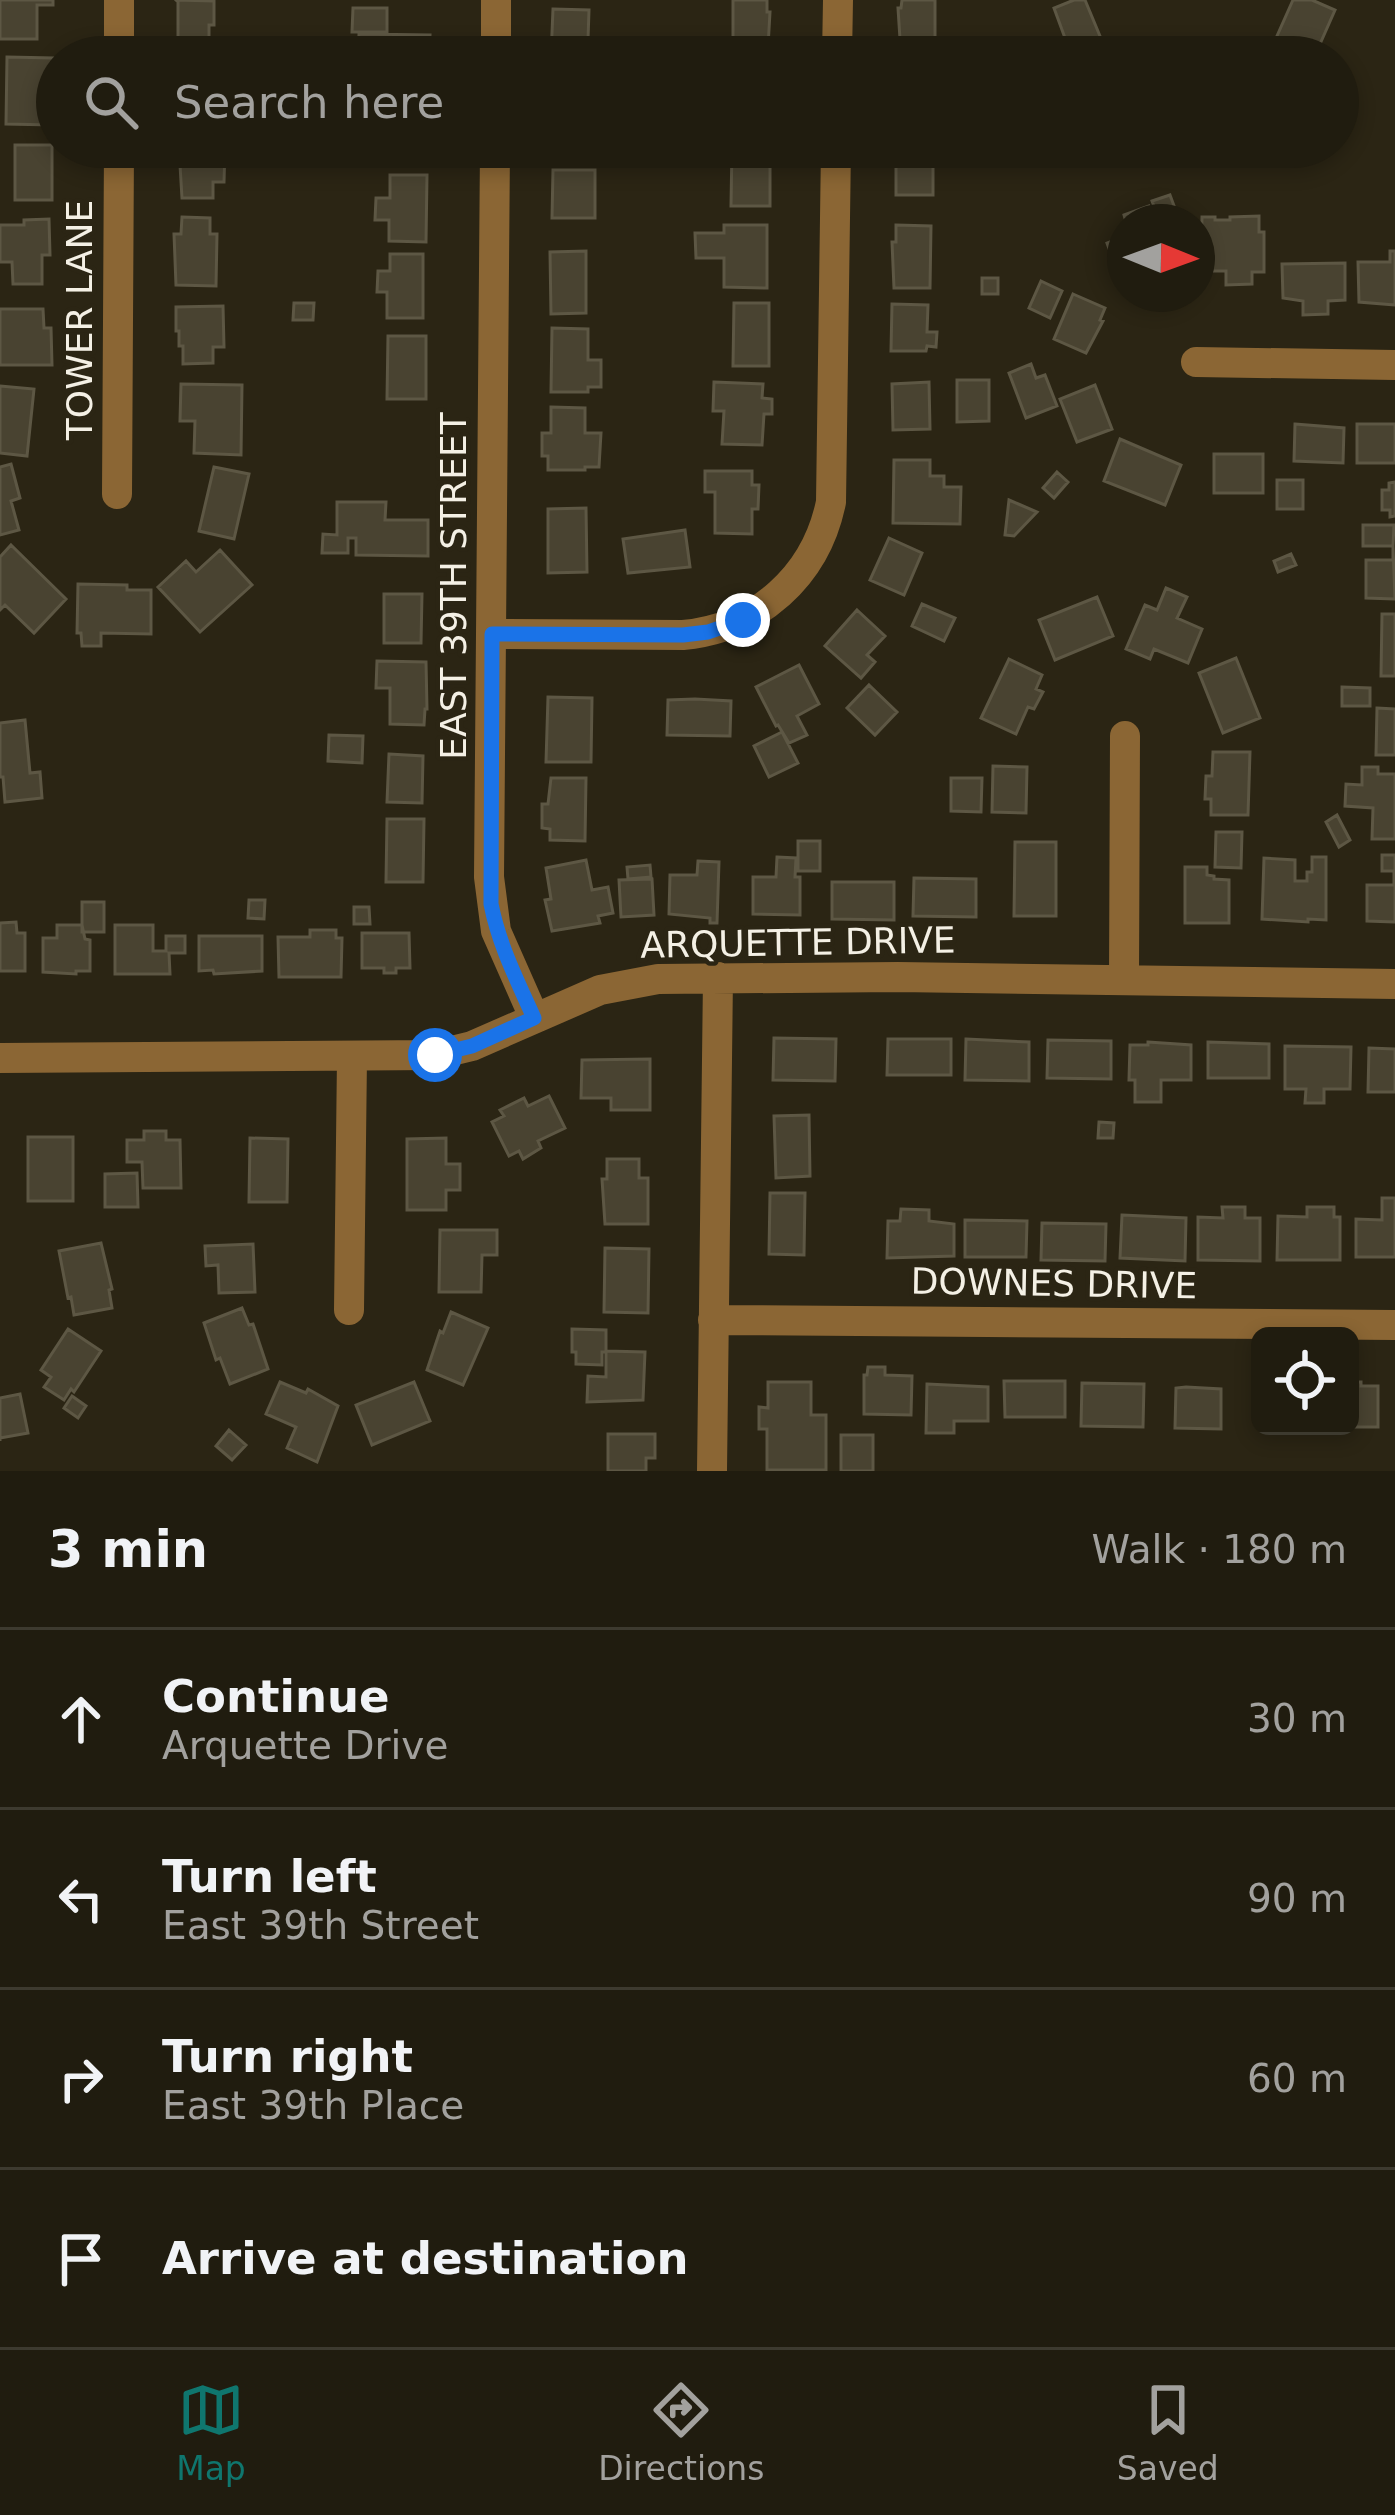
<!DOCTYPE html>
<meta charset="utf-8">
<style>
body{margin:0;font-family:"DejaVu Sans",sans-serif;background:#282518;color:#f1f3f6}
.controls{position:absolute;right:36px;bottom:36px;display:grid;overflow:hidden;border-radius:18px;box-shadow:0 6px 18px #0003}
.controls button{width:108px;height:108px;display:grid;place-items:center;padding:0;border:0;border-bottom:3px solid #3d3a2f;background:#201c0f;color:#f1f3f6;font:60px sans-serif}
.compass{position:absolute;left:1107px;top:204px;width:108px;height:108px;border-radius:50%;background:#201c0f;box-shadow:0 6px 18px #0003;rotate:91deg}
.stop{position:absolute;width:36px;height:36px;margin:-27px;border:9px solid #1a73e8;border-radius:50%;background:#fff}
.stop.end{background:#1a73e8;border-color:#fff;box-shadow:0 3px 12px #0008}
.list{margin:0;padding:0;list-style:none}
h2{display:flex;justify-content:space-between;align-items:center;height:156px;margin:0;padding:0 48px;font-size:51px}
h2 small{font-size:39px;font-weight:400;color:#a2a19e}
.list li{display:grid;grid-template-columns:78px 1fr auto;gap:36px;align-items:center;box-sizing:border-box;height:180px;padding:0 48px;border-top:3px solid #3d3a2f}
.list b{display:block;font-size:45px;white-space:nowrap}
.list p{margin:0;font-size:39px;white-space:nowrap;color:#a2a19e}
.list em{font-size:39px;font-style:normal;color:#a2a19e}
.icon{flex:none;width:66px;height:66px;fill:none;stroke:currentColor;stroke-width:2;stroke-linecap:round;stroke-linejoin:round}
.map{position:relative;flex:none;width:1395px;height:1471px;overflow:hidden}
.search{position:absolute;background:#201c0f;box-shadow:0 6px 18px #0003;left:36px;right:36px;top:36px;height:132px;display:flex;align-items:center;gap:30px;box-sizing:border-box;padding:0 42px;border-radius:66px;color:#a2a19e;font-size:45px}
.sheet{height:876px;background:#201c0f}
nav{display:flex;justify-content:space-around;align-items:center;box-sizing:border-box;height:168px;border-top:3px solid #3d3a2f;background:#201c0f;font-size:33px;color:#a2a19e}
nav a{display:grid;justify-items:center;gap:6px}
nav .on{color:#0f766e}
.map>svg:first-child{display:block}
</style>
<div class="map">
<svg width="1395" height="1471" viewBox="0 0 1395 1471">
<rect width="100%" height="100%" fill="#2b2514"/>
<path fill="#494331" stroke="#5d5744" stroke-width="3" d="M0,0H53V5H37V39H0Z
M176,0L214,1V25H209V40L178,41V2Z
M733,0H767V12H770L768,47H733Z
M902,0H935V39H900L898,8H901Z
M1074,0H1085L1107,53L1098,57H1072L1054,8Z
M1293,0H1312L1335,10L1316,53L1277,36Z
M353,8H387V32H352Z
M553,9L589,10L588,40H605V57H551Z
M359,34L430,35L429,57H358Z
M7,57L53,58L52,125L6,124Z
M15,145H52V200H15Z
M175,147H225L224,182H213V198H182L180,165H175Z
M732,147H770V206H731Z
M896,148H933V195H896Z
M553,170H595V218H552Z
M390,175H427L426,242L389,241V220H375L376,198H390Z
M1170,195L1180,222H1160L1152,201Z
M1149,206L1156,222H1126L1124,215Z
M1259,216V232H1264V272H1252V284L1226,285V271H1201L1202,217H1215V220H1230V217Z
M182,217L210,218V234H217L216,286L176,285L174,234H181Z
M49,219L50,255H42V284H13L12,262H0V225H24V220Z
M724,225H767V288L724,287V258H696L695,233H724Z
M896,225L931,226L930,288H894L892,242H896Z
M1125,236V277L1120,279L1107,243Z
M586,251V313L551,314L550,252Z
M1390,251H1395V305L1359,302L1358,262H1390Z
M390,254H423V318H387V292H377L378,271H390Z
M1345,263V300L1328,301V314L1303,315V301L1283,298L1282,264Z
M982,278H998V294H982Z
M1041,281L1062,291L1050,318L1029,308Z
M1073,294L1105,308L1100,320L1103,321L1086,353L1054,339Z
M294,303H314L313,320H293Z
M734,303H769V366H733Z
M892,304L928,305L927,332H937L936,347L927,346L926,351H891Z
M223,306L224,347H213V363L183,364V346H179V331H176V307Z
M0,309H43L44,328H51L52,365H0Z
M552,328L588,329V360H601V387H588V392H551Z
M388,336H426V399H387Z
M1031,364L1036,378L1045,375L1057,406L1026,418L1009,373Z
M957,380H989V421L957,422Z
M714,382L763,384L762,398L772,399V414H764L762,445L722,444L724,411H713Z
M929,382L930,429L893,430L892,384Z
M181,384L242,385L241,455L194,453L195,421H180Z
M1095,385L1112,429L1077,442L1060,399Z
M0,386L34,389L27,456L0,453Z
M551,407L585,408V433H601L599,467H585V470H548V456H542V433H551Z
M1295,424L1344,428L1343,463L1294,461Z
M1357,424H1395V463H1357Z
M1120,439L1181,465L1165,505L1104,481Z
M1214,454H1263V493H1214Z
M894,460H930V476H944V487H961L960,524L893,523Z
M11,464L20,498L11,501L19,530L0,535V467Z
M214,467L249,474L234,539L199,531Z
M705,471H752V485H759L758,509H752V534L715,533V492H705Z
M1057,472L1068,482L1054,498L1043,488Z
M1277,480H1303V509H1277Z
M1395,482V516L1390,517V510H1382V490H1389V483Z
M1009,500L1037,512L1014,536L1005,535Z
M337,502H386L385,520H428V556L356,555V538H348V553H322L323,534L337,535Z
M586,508L587,572L548,573V509Z
M1363,525H1394L1393,546H1363Z
M685,530L690,567L628,573L623,539Z
M889,538L922,553L904,595L870,580Z
M11,545L66,599L34,633L5,605L0,610V557Z
M1393,546L1395,599L1366,598V560H1393Z
M220,550L252,585L200,632L158,587L186,561L196,572Z
M1291,554L1296,565L1278,572L1274,561Z
M78,584L127,585V590H151V634L101,633V646H82L81,633H77Z
M1166,588L1187,597L1177,618L1202,629L1188,663L1154,649L1150,659L1126,649L1145,605L1157,610Z
M384,594H422L421,643H384Z
M1097,597L1113,636L1055,660L1039,620Z
M922,604L955,618L944,641L912,626Z
M857,610L885,636L867,655L875,662L861,678L825,646Z
M1382,614H1395V676H1381Z
M1236,658L1260,718L1223,733L1199,673Z
M1009,659L1042,675L1036,689L1043,692L1034,709L1028,707L1016,734L981,718Z
M377,661L426,662L427,709H425L424,725L390,724V688H376Z
M799,665L819,704L797,716L807,735L789,743L778,725L776,726L756,687Z
M869,685L897,712L875,735L847,708Z
M1342,687L1370,688V706H1342Z
M548,697L592,698L591,762H546Z
M695,699L731,701L730,736L667,735L668,700Z
M1377,708L1395,709V755H1376Z
M25,720L30,773L40,772L42,798L5,802L3,777H0V723Z
M782,732L798,763L769,777L754,746Z
M329,735L363,736L362,763L328,761Z
M1213,752H1250L1248,815H1211V799H1205L1206,776H1212Z
M389,754L423,756L422,803L387,802Z
M993,766L1027,767L1026,813L992,812Z
M1362,767H1378V774H1395V839H1372L1373,808L1345,806L1346,784L1362,785Z
M551,778H586L585,841L550,840V829L542,828V804H548Z
M951,778H982L981,812L951,811Z
M1337,815L1350,840L1339,847L1326,822Z
M387,819H424L423,882H386Z
M1216,832H1242L1241,868L1215,867Z
M798,841H820V871H798Z
M1015,842H1056V916H1014Z
M1382,855H1395V922L1367,921V885H1394V871H1382Z
M777,857L796,858L795,877H800V915L753,914V877H776Z
M1312,857H1326V920L1308,919V922L1262,919L1264,858L1295,860V881H1307V872H1312Z
M586,860L592,890L608,887L613,913L598,916L600,923L552,931L545,900L551,899L546,868Z
M698,861L719,862L717,923H710V918L669,914L670,875H697Z
M650,865L651,877L628,879L627,867Z
M1185,867H1207V875L1214,876V879L1229,880V923H1185Z
M914,878L976,879V917L913,916Z
M652,879L654,915L621,917L619,880Z
M832,882H894V920L832,919Z
M249,900H265L264,919L248,918Z
M82,902H104V932H82Z
M354,907H369L370,924H354Z
M16,922L17,933H25V971H0V923Z
M57,925H82L85,939L90,940V971H76V974L43,972V938H57Z
M115,925H153V951H166V936H185V953H169L170,974H115Z
M310,930H336V938H342L341,977H279L278,937H310Z
M362,933H409L410,968H396V973H384V968H362Z
M199,936H262V971L214,974L213,970L199,971Z
M774,1038L836,1039L835,1081L773,1080Z
M888,1039H951V1075H887Z
M966,1039L1029,1042V1081L965,1080Z
M1048,1040L1111,1041V1079L1047,1078Z
M1148,1042L1191,1045V1080H1161V1102H1135V1080H1129L1130,1045H1148Z
M1208,1042L1269,1044V1078H1208Z
M1285,1046L1351,1047L1350,1089H1324V1103H1305L1306,1089H1285Z
M1369,1048L1395,1049V1092H1368Z
M650,1059V1110H611V1098H581L582,1060Z
M549,1096L565,1128L538,1141L541,1148L523,1159L519,1151L509,1156L492,1122L504,1116L500,1110L524,1098L528,1106Z
M809,1115L810,1176L776,1178L774,1116Z
M1099,1122L1114,1123L1113,1138H1098Z
M144,1131H166V1140H180L181,1188H143L142,1162H127V1140H144Z
M28,1137H73V1201H28Z
M250,1138L288,1139L287,1202H249Z
M446,1138V1164H460V1190H446V1210H407V1139Z
M607,1159H639V1178H648V1224H605L602,1179H607Z
M137,1173L138,1207H105V1174Z
M770,1193H805L804,1255L769,1254Z
M1382,1198H1395V1257H1356V1219L1382,1220Z
M1222,1207H1245V1218H1260V1261L1198,1260V1217L1223,1218Z
M1307,1207H1334V1217H1340V1260H1277L1278,1216L1307,1217Z
M901,1209L929,1210V1221L954,1224V1256L887,1258L888,1221H900Z
M1122,1215L1186,1218L1185,1261L1120,1258Z
M965,1220L1027,1221L1026,1257H965Z
M1042,1223L1106,1224L1105,1261L1041,1260Z
M440,1230H497V1255H482L481,1292H439Z
M101,1243L112,1289L109,1290L112,1308L74,1315L71,1297L68,1298L59,1251Z
M253,1244L255,1292L219,1293L218,1265L206,1266L205,1246Z
M605,1248L649,1249L648,1313L604,1312Z
M242,1308L249,1325L253,1324L268,1369L230,1384L220,1358L216,1360L204,1323Z
M451,1312L488,1328L463,1385L427,1370L440,1331L443,1333Z
M68,1329L101,1351L74,1392L71,1389L64,1400L44,1387L51,1377L41,1370Z
M572,1329L606,1330V1352H602V1365L576,1364V1352H572Z
M606,1351L645,1352L643,1400L587,1402L588,1376L606,1377Z
M868,1367H885V1375L912,1376L911,1415L864,1414V1375H867Z
M1004,1381H1065V1417H1005Z
M280,1382L306,1393L308,1389L338,1406L317,1462L287,1448L296,1427L266,1414Z
M414,1382L430,1421L372,1445L356,1405Z
M768,1382H811V1415H826V1470H767V1429H759V1407L768,1408Z
M1350,1382H1361V1386H1378V1427H1333L1350,1426Z
M1082,1383L1144,1384L1143,1427L1081,1426Z
M927,1384L988,1387V1421H954V1433H926Z
M1186,1387L1221,1389V1429L1175,1428L1176,1388Z
M20,1394L28,1433L0,1438V1441V1398Z
M72,1396L86,1406L78,1418L64,1408Z
M229,1430L246,1445L232,1460L216,1446Z
M608,1434H655V1458H646V1471H608Z
M841,1435H873V1471H841Z"/>
<g fill="none" stroke-linecap="round" stroke-linejoin="round">
<path stroke="#8b6634" stroke-width="30" d="M119,57V0
M496,57V0
M837,57L838,0
M495,147L489,877L496,931L534,1017
M1196,362L1395,365
M117,494L119,147
M492,634L683,635C758,628 816,576 831,502L836,147
M1124,980L1125,736
M0,1058L435,1055L472,1046L600,990L658,979L898,977L1395,984
M349,1310L352,1057
M713,1320L1395,1325
M712,1471L718,977"/>
</g>
<g fill="none" stroke-linecap="round" stroke-linejoin="round">
<path stroke="#1a73e8" stroke-width="15" d="M435,1055L472,1046L534,1018C517,980 499,945 491,904L492,634L683,635L708,632L743,620"/>
</g>
<g text-anchor="middle" stroke-width="9" stroke-linejoin="round" paint-order="stroke">
<g font-size="36" fill="#f4f0e5" stroke="#2b2514">
<text transform="translate(79 320) rotate(-90)" y="13">TOWER LANE</text>
<text transform="translate(453 586) rotate(-90)" y="13">EAST 39TH STREET</text>
<text transform="translate(798 942) rotate(-1)" y="13">ARQUETTE DRIVE</text>
<text transform="translate(1054 1283) rotate(1)" y="13">DOWNES DRIVE</text>
</g>
</g>
</svg>
<div class="controls">
<button><svg class="icon" aria-label="locate" viewBox="0 0 24 24"><circle cx="12" cy="12" r="6"/><path d="M12 2v4M12 18v4M2 12h4M18 12h4"/></svg></button>
</div>
<svg class="compass" viewBox="-18 -18 36 36"><path d="M0-13l5 13h-10z" fill="#e53935"/><path d="M0 13l5-13h-10z" fill="#a2a19e"/></svg>
<div class="stop" style="left:435px;top:1055px"></div>
<div class="stop end" style="left:743px;top:620px"></div>
<div class="search"><svg class="icon" aria-label="search" viewBox="0 0 24 24"><circle cx="10" cy="10" r="6"/><path d="M15 15l6 6"/></svg>Search here</div>
</div>
<section class="sheet">
<h2>3 min<small>Walk · 180 m</small></h2>
<ul class="list">
<li><svg class="icon" aria-label="ahead" viewBox="0 0 24 24"><path d="M12 20V5M6 11l6-6 6 6"/></svg><div><b>Continue</b><p>Arquette Drive</p></div><em>30 m</em></li>
<li><svg class="icon" aria-label="left" viewBox="0 0 24 24"><path d="M17 20v-9H6M10 6l-5 5 5 5"/></svg><div><b>Turn left</b><p>East 39th Street</p></div><em>90 m</em></li>
<li><svg class="icon" aria-label="right" viewBox="0 0 24 24"><path d="M7 20v-9h11M14 6l5 5-5 5"/></svg><div><b>Turn right</b><p>East 39th Place</p></div><em>60 m</em></li>
<li><svg class="icon" aria-label="arrive" viewBox="0 0 24 24"><path d="M6 21V4h12l-3 4 3 4H6"/></svg><div><b>Arrive at destination</b></div></li>
</ul>
</section>
<nav>
<a class="on"><svg class="icon" aria-label="map" viewBox="0 0 24 24"><path d="M3 6l6-2 6 2 6-2v14l-6 2-6-2-6 2zM9 4v14M15 6v14"/></svg>Map</a>
<a><svg class="icon" aria-label="directions" viewBox="0 0 24 24"><path d="M12 3l9 9-9 9-9-9zM9 14v-3h6M13 9l2 2-2 2"/></svg>Directions</a>
<a><svg class="icon" aria-label="saved" viewBox="0 0 24 24"><path d="M7 4h10v16l-5-4-5 4z"/></svg>Saved</a>
</nav>
